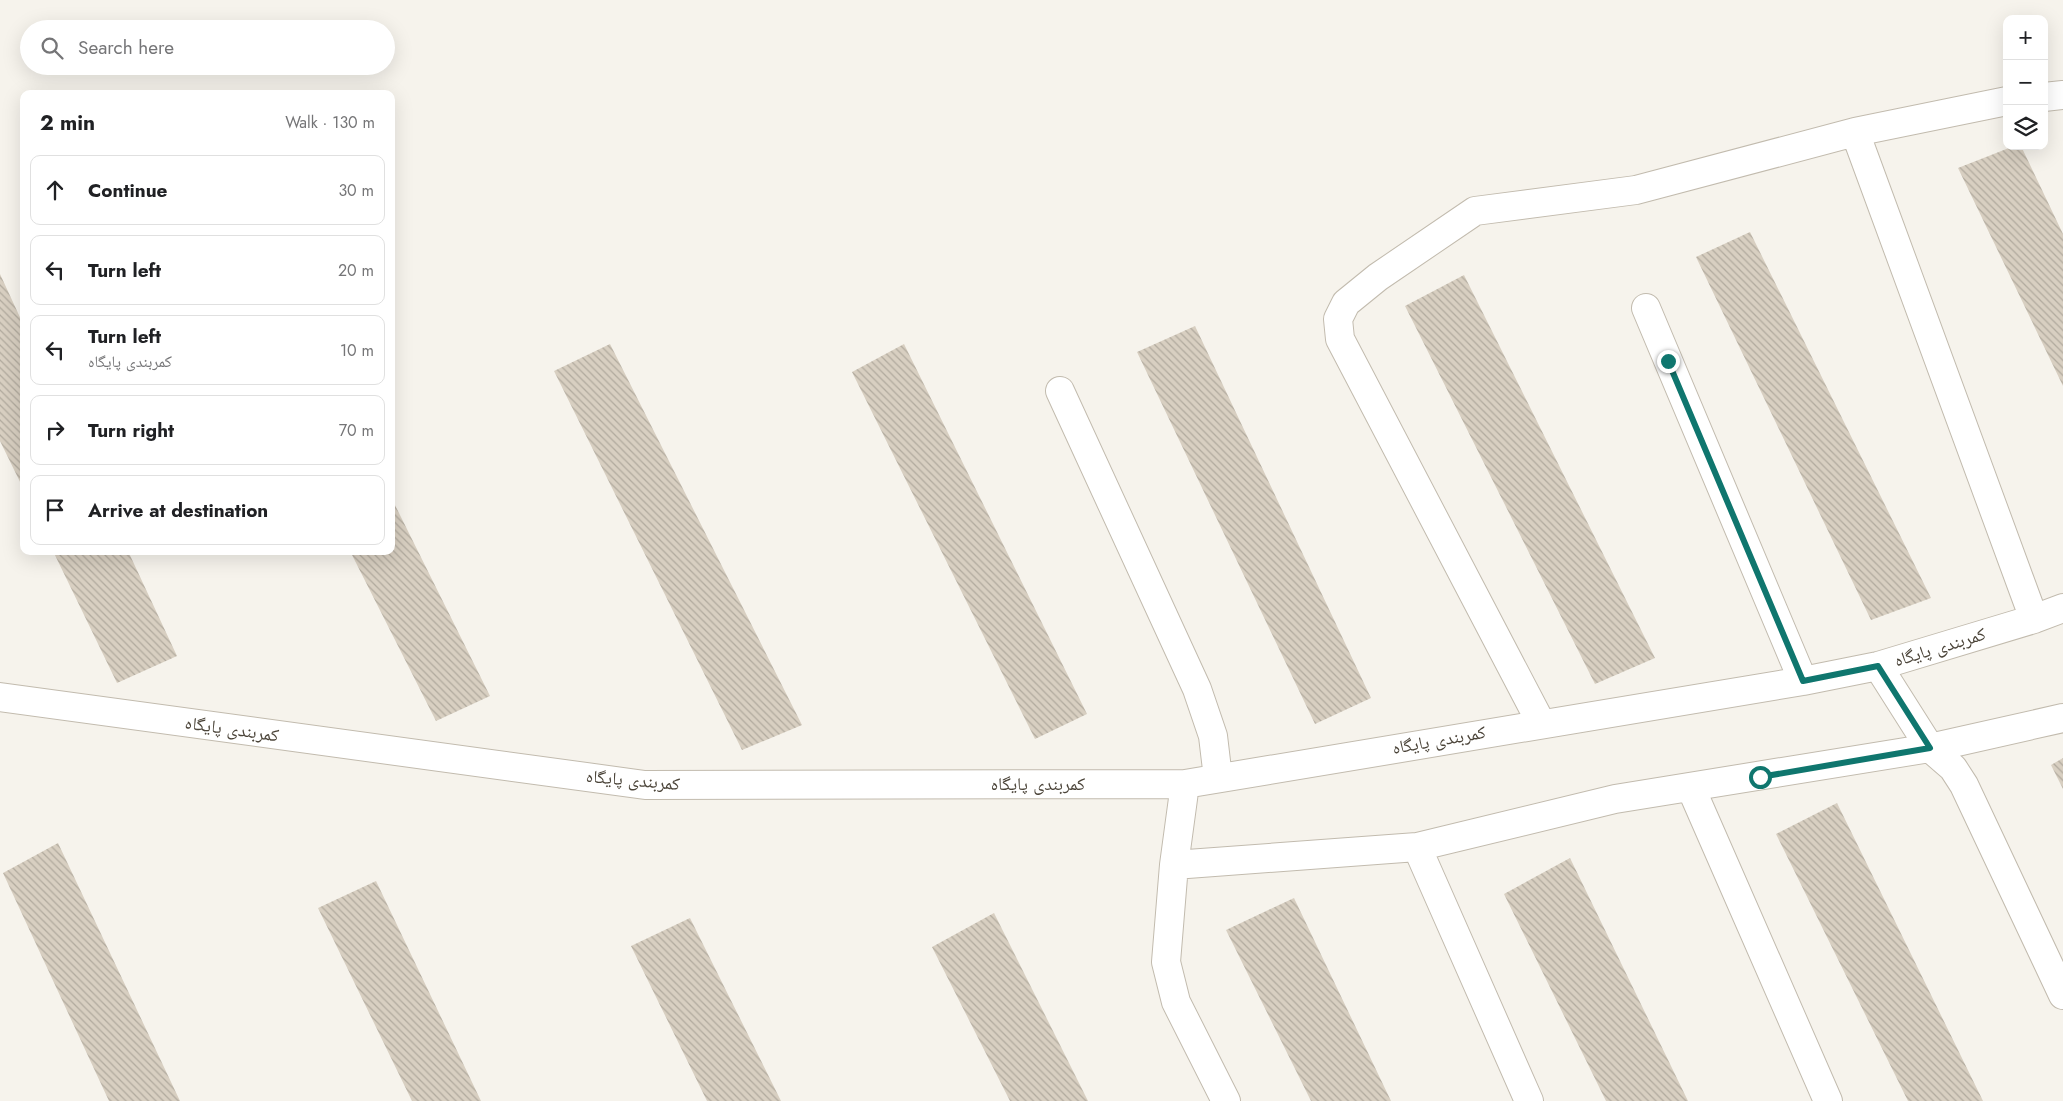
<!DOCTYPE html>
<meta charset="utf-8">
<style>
body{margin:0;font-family:Jost,"Noto Naskh Arabic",sans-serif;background:#f6f6f6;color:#202124}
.controls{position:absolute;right:15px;top:15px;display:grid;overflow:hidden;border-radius:10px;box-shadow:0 5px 20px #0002}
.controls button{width:45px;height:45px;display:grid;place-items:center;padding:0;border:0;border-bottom:1px solid #e0e0e0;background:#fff;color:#202124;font:25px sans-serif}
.stop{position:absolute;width:15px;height:15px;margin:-11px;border:4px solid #0f766e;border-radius:50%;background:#fff}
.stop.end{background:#0f766e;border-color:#fff;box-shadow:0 1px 5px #0008}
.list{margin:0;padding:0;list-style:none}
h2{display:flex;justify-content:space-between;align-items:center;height:65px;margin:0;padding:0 20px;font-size:21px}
h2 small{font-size:16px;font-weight:400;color:#757577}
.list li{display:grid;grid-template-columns:32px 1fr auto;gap:15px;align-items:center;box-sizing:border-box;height:70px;margin:0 10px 10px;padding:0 10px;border:1px solid #e0e0e0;border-radius:10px}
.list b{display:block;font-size:19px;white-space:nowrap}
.list p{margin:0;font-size:16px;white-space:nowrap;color:#757577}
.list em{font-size:16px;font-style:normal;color:#757577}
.icon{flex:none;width:28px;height:28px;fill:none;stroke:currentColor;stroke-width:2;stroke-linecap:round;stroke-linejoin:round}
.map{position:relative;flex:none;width:2063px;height:1101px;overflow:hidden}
.search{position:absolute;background:#fff;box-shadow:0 5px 20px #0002;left:20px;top:20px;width:375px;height:55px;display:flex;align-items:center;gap:12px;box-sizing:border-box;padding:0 18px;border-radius:28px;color:#757577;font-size:19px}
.panel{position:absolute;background:#fff;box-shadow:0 5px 20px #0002;left:20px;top:90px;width:375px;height:465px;border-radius:10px}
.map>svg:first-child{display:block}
</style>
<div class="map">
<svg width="2063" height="1101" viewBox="0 0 2063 1101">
<defs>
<pattern id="building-back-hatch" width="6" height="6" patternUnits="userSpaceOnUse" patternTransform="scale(1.25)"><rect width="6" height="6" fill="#d8cfc1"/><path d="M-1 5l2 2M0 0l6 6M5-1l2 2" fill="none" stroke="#b1aa9e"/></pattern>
</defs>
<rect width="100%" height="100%" fill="#f6f3ec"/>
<path fill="url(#building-back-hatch)" d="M2014,146H2021L2063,234V386L1958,168Z
M1750,232L1931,598L1871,620L1696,257Z
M0,274L24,326V490L0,441Z
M1464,275L1655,658L1595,684L1405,306Z
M1195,326L1371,698L1315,724L1137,352Z
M610,344L802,725L742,750L554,371Z
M904,344L1087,714L1035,739L852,372Z
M391,497L490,696L436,721L350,551H391Z
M53,551H128L177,656L117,683Z
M2063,758V789L2051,765Z
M1837,803L1983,1101H1908L1776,834Z
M58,843L180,1101H109L3,873Z
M1570,858L1688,1101H1606L1504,894Z
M376,881L481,1101H412L318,908Z
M1294,898L1391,1101H1311L1226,930Z
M994,913L1088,1101H1010L932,947Z
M690,918L781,1101H707L631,946Z"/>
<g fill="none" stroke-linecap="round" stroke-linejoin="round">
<defs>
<path id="minor" d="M2044,97L2063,95
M1855,132L2034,619
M1646,308L1803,681
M1060,391L1197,689L1213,736L1218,778
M1878,666L1930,748L1953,768L1964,785L2063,995
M0,697L645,785L1185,784L1803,681L1878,666L2034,619L2063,608
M1541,723L1340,339L1338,319L1346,303L1378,277L1475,211L1636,190L1855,132L2007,101
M1185,784L1174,865L1166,962L1176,1002L1226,1101
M1691,788L1828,1101
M1417,847L1529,1101
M1174,865L1417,847L1615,799L1930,748L2063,718"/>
</defs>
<use href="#minor" stroke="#c2bbae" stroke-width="30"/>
<use href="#minor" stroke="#fff" stroke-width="28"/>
</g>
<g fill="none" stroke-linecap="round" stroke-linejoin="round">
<path stroke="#0f766e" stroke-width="6" d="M1668,361L1803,681L1878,666L1930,748L1760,777"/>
</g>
<g text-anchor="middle" stroke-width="4" stroke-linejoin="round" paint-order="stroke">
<g font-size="18" fill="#4b4439" stroke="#fff">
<text transform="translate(1940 647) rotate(-17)" y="6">کمربندی پایگاه</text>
<text transform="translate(232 729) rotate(8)" y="6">کمربندی پایگاه</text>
<text transform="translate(1439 740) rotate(-10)" y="6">کمربندی پایگاه</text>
<text transform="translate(633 780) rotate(5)" y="6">کمربندی پایگاه</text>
<text x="1038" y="790">کمربندی پایگاه</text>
</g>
</g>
</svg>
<div class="controls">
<button>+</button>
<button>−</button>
<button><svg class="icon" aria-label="layers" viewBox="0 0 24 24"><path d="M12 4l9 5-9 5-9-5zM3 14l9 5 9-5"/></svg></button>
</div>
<div class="stop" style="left:1760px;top:777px"></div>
<div class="stop end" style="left:1668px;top:361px"></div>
<div class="search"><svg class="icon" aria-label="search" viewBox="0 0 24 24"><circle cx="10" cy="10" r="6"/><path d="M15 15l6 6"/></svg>Search here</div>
<section class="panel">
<h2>2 min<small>Walk · 130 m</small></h2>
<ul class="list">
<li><svg class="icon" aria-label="ahead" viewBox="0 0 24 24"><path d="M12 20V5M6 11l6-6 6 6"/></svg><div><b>Continue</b></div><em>30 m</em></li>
<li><svg class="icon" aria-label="left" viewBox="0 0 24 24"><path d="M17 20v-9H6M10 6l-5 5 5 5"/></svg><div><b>Turn left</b></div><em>20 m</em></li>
<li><svg class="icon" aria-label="left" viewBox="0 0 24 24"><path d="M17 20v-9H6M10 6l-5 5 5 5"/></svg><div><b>Turn left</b><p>کمربندی پایگاه</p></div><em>10 m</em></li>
<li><svg class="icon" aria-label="right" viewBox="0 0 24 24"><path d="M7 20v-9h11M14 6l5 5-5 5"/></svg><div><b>Turn right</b></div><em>70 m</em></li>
<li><svg class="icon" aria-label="arrive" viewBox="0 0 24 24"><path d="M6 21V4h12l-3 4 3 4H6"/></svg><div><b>Arrive at destination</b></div></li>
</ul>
</section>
</div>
